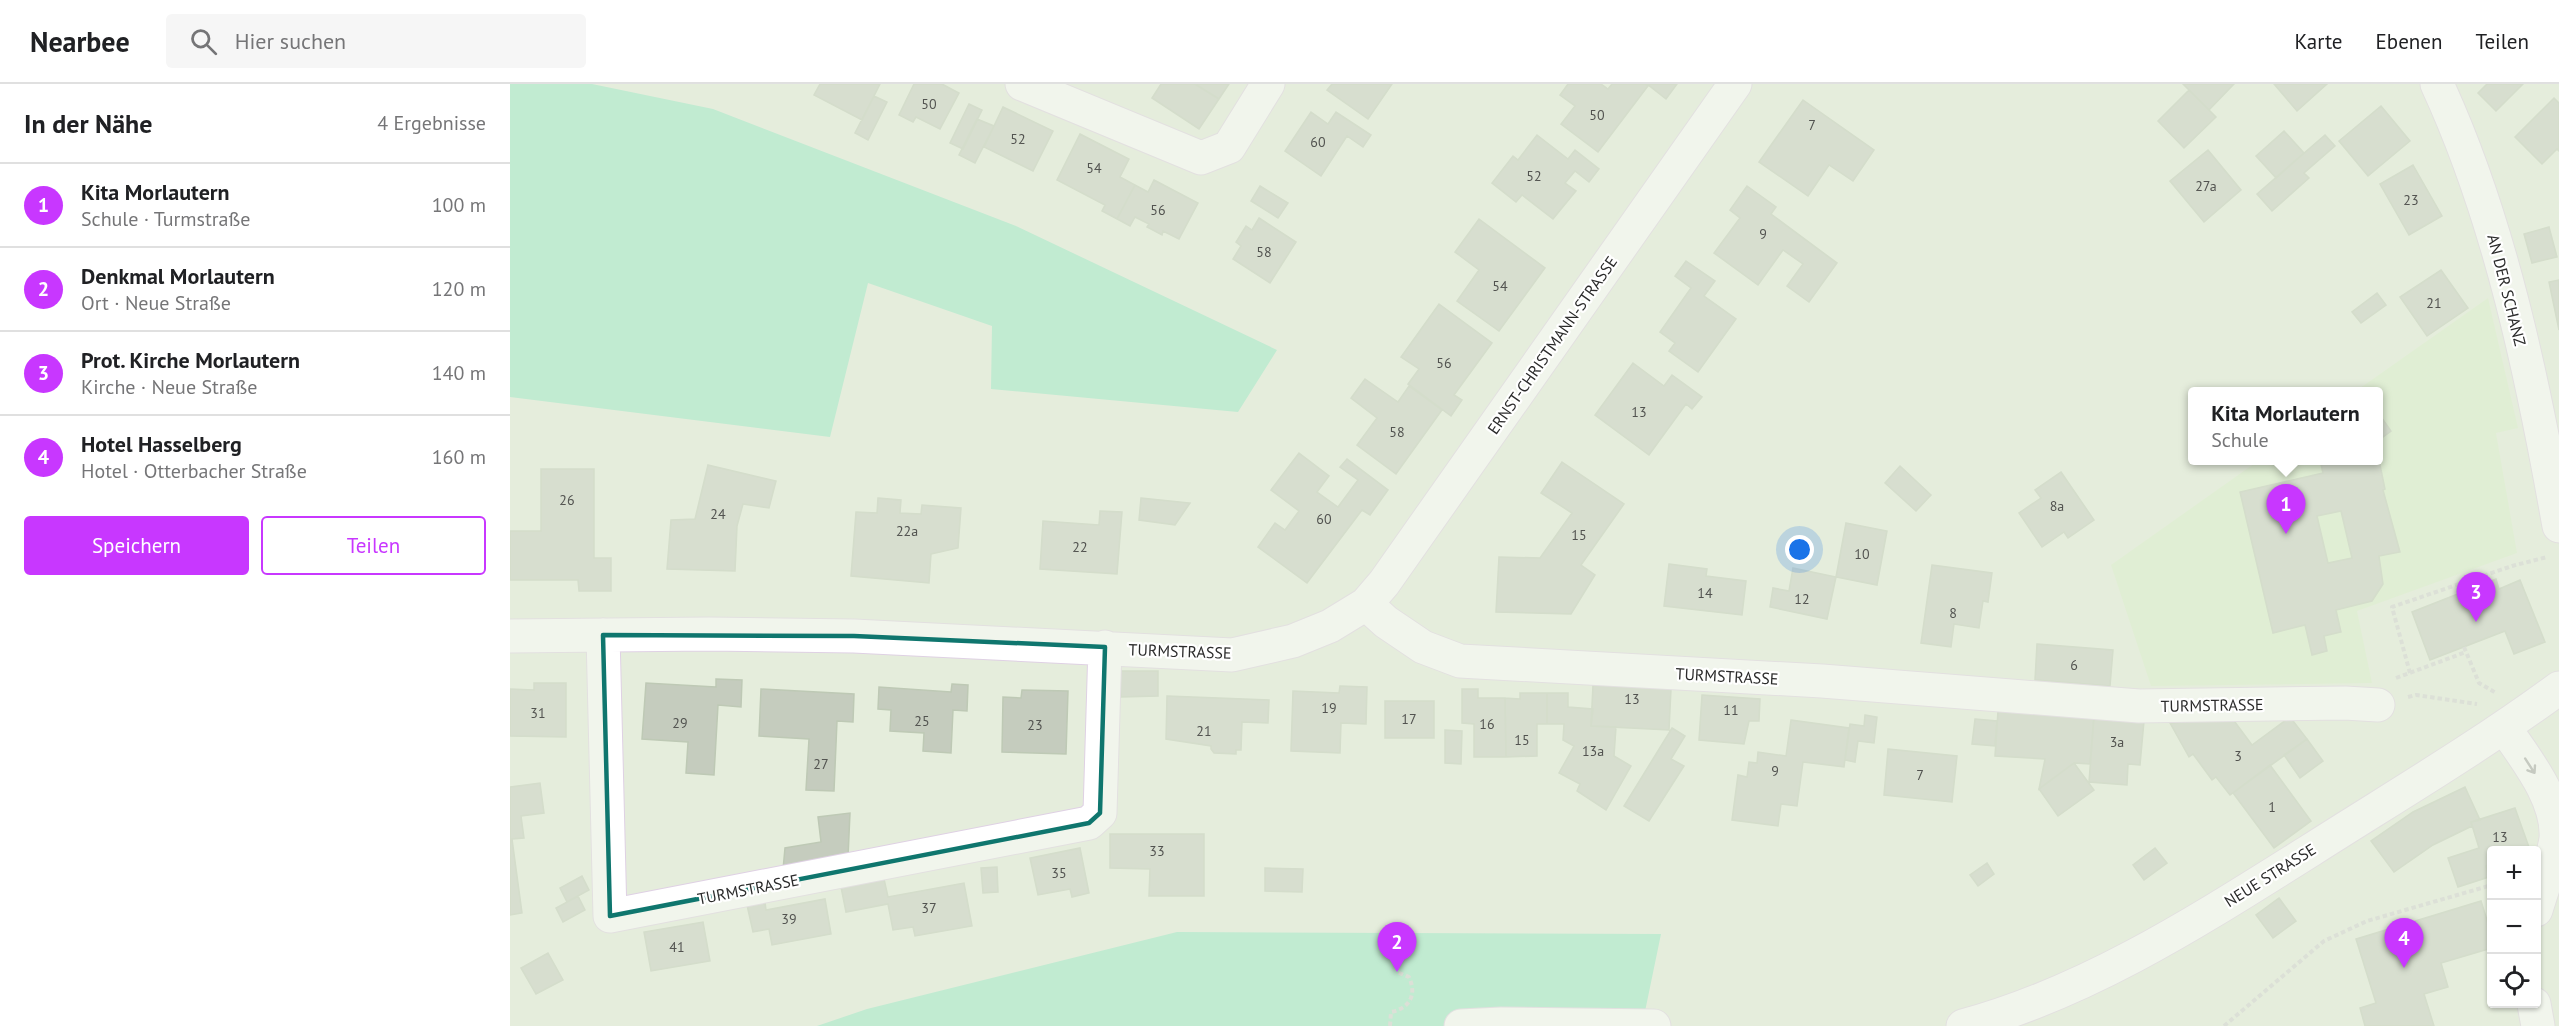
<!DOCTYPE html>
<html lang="de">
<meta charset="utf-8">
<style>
body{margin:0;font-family:"PT Sans",sans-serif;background:#f6f6f6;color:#202124}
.controls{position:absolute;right:18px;bottom:18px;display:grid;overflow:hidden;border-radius:6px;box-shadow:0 2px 4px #0004}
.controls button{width:54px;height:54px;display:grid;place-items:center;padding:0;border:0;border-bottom:2px solid #e0e0e0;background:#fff;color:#202124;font:30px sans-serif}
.you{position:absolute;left:1290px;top:466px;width:21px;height:21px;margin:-15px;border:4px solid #fff;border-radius:50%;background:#1a73e8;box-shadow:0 0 0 9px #1a73e833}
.badge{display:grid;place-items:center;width:39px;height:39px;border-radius:50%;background:#c837ff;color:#fff;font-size:20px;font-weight:700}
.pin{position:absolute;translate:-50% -50px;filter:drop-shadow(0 2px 3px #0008)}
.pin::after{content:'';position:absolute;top:32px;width:21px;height:18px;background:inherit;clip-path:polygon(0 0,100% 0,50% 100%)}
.popup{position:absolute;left:1678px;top:303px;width:195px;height:78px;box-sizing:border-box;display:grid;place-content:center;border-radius:6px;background:#fff;filter:drop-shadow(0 2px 4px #0005);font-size:20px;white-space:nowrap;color:#757577}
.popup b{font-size:22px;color:#202124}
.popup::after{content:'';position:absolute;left:50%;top:100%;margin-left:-12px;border:12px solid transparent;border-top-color:#fff}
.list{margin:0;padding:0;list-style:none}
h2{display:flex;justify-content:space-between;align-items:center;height:78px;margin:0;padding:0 24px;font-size:26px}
h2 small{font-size:20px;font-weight:400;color:#757577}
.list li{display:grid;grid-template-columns:39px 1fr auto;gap:18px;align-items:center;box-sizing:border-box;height:84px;padding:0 24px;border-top:2px solid #e0e0e0}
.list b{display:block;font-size:22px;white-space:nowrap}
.list p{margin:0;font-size:20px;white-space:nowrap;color:#757577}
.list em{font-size:20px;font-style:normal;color:#757577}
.actions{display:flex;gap:12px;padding:18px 24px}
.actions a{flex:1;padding:14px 0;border:2px solid #c837ff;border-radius:6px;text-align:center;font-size:21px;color:#c837ff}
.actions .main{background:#c837ff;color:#fff}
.icon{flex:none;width:33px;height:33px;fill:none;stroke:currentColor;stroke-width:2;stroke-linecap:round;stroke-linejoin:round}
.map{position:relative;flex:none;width:2049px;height:942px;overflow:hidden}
header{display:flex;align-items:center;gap:36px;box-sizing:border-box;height:84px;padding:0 30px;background:#fff;border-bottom:2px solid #e0e0e0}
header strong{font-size:28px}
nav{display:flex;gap:33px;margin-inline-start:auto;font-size:21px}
.search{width:420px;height:54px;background:#f6f6f6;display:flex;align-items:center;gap:15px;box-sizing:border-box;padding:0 21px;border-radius:6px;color:#757577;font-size:22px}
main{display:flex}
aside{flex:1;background:#fff}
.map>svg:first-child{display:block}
</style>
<header>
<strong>Nearbee</strong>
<div class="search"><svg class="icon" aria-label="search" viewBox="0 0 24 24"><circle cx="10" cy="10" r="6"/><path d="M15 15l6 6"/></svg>Hier suchen</div>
<nav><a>Karte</a><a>Ebenen</a><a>Teilen</a></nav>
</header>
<main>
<aside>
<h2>In der Nähe<small>4 Ergebnisse</small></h2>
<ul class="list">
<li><span class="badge">1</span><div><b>Kita Morlautern</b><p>Schule · Turmstraße</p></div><em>100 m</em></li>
<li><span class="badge">2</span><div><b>Denkmal Morlautern</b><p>Ort · Neue Straße</p></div><em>120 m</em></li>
<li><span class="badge">3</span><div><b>Prot. Kirche Morlautern</b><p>Kirche · Neue Straße</p></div><em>140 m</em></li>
<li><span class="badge">4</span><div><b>Hotel Hasselberg</b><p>Hotel · Otterbacher Straße</p></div><em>160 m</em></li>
</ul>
<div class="actions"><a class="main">Speichern</a><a>Teilen</a></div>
</aside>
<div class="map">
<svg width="2049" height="942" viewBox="0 0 2049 942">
<rect width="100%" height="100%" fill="#e5eddc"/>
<path fill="#daf0ca" d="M1978,214L2008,344L1986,349L2007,469L1847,527L1862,599L1641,602L1601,481L1748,377L1869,376V308L1846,307Z"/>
<path fill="#94e8c4" d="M0,0H82L203,25L506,142L767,266L728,328L481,305L482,242L358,199L320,353L0,313Z
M667,848L1151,850L1132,942H307L357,925Z"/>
<path fill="#c5ccbe" stroke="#bec9b5" stroke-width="1.5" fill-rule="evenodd" d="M310,0H370L352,36L304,11Z
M404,0H432L449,9L430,45L406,33L403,38L389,31Z
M651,0H685L709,15L689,45L642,14Z
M685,0H719L709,15Z
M822,0H882L858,35L817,6Z
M1058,0H1091L1098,5L1102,0H1135L1138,2L1088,68L1051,40L1065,22L1050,11Z
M1137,0H1167L1156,15Z
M1673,0H1724L1699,26Z
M1764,0H1817L1787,27Z
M1977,0H2013L1986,27L1968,9Z
M1679,6L1706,33L1674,64L1648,37Z
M364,12L377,18L358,56L345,49Z
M2044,14L2049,19V67L2047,65L2032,80L2005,53Z
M1293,16L1364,66L1343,97L1319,81L1298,112L1249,78Z
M459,20L472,26L453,65L440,59Z
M1871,22L1900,57L1858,92L1829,57Z
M493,23L543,47L523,87L474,63Z
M801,28L818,40L826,28L861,51L853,63L837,52L811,92L775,67Z
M467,35L484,42L465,79L449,71Z
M1774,47L1794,69L1766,94L1746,72Z
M570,50L619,75L610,93L625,101L607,135L592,127L595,121L547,96Z
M1027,51L1058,75L1065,66L1089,85L1079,98L1065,87L1055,99L1066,107L1043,135L1012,111L1006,118L982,99L1003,72L1008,76Z
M1815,51L1825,62L1794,89L1799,94L1762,127L1747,110Z
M1698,66L1731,106L1694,138L1660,97Z
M1903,81L1932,132L1899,151L1870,100Z
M644,96L688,119L669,155L653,147L652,151L637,143L639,140L625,133L620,142L607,135L625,101L638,108Z
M750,102L778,119L768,134L741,117Z
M1237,102L1266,123L1261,130L1327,179L1299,218L1277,202L1293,180L1273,166L1248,201L1204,169L1230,134L1220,126Z
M749,134L786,158L760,199L723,175L731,162L726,158L736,142L742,146Z
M969,135L1035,184L989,247L947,217L969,186L945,168Z
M2039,143L2047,173L2022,179L2014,150Z
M1176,177L1205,197L1194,212L1226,235L1188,288L1159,267L1165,259L1150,248L1181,204L1165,192Z
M1931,186L1958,224L1917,252L1890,213Z
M2049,196V246L2039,198Z
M1867,209L1876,221L1851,239L1842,228Z
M929,220L982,259L944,311L952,316L941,332L898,300L909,285L891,273Z
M1123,279L1154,302L1162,291L1192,313L1182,325L1176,320L1139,371L1085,331Z
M855,295L888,318L899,302L932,326L886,390L847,361L867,334L841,314Z
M1869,330L1881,347L1869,356Z
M789,369L819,392L807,408L828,423L848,396L830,383L837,375L878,406L860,431L852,426L797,499L748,463L765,439L775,446L789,427L761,406Z
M1810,376H1869L1875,405L1873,406L1890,468L1869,472L1873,500L1862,517L1826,526L1831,548L1814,552L1817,567L1802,571L1795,541L1763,549L1730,408L1813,389ZM1831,427L1842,474L1818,479L1807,432Z
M1052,378L1114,420L1071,481L1085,491L1061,530L986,528L989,473L1030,474L1062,429L1031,409Z
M198,381L266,397L259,424L233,420L227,442L225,487L157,485L161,436L185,435Z
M1390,382L1421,411L1406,427L1375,399Z
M31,385H84V474H101V507H69L68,496H0V447H31Z
M1551,388L1584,436L1558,454L1554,448L1532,463L1509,429L1531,414L1525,406Z
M368,414L391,416L390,429L411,430L412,421L451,424L448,464L421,470L419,499L341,492L346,428L367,429Z
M631,414L680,419L665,441L629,436Z
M590,427L612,428L607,490L530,485L533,437L589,441Z
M1336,439L1377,447L1367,501L1326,493Z
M1159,480L1197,485L1196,492L1236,497L1232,531L1154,522Z
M1422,481L1482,489L1478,518L1473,517L1469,544L1444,540L1441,563L1411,559Z
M1283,484L1326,493L1317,535L1260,523L1263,504L1279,507Z
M1986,495L1989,505L2010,496L2035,558L2004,570L1995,547L1920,576L1902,528Z
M1527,560L1603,566L1600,602L1525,596Z
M610,587H648V612L611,613Z
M206,595L232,596L231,623L208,621L204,691L176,689L178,658L132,655L136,599L206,603Z
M24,599H56V653L0,652V605L24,606Z
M442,600L458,601L457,627L443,626L441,669L413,667L414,649L380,647L381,626L368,625L369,603L441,608Z
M1083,601L1161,605L1159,646L1081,642Z
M830,602L857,603L856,640L831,639L830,669L781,667L783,607L829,609Z
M251,605L344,610L343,638L327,637L324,707L296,706L299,655L249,652Z
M952,605H968V614H995L996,673H964V640L952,639Z
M512,606L558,607L556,670L492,668L493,613L511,614Z
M1010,609H1037V640H1027V672L996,673L995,614L1010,615Z
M1037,609H1058V623L1083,625L1081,642L1106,643L1104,672L1121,682L1096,726L1067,707L1070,700L1049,689L1064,662L1053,656L1054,640H1037Z
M1192,611L1250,615L1249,637H1239L1234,660L1189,656Z
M657,612L759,616L758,639L732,638L731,666H726V670L704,669L701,665V662L656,655Z
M875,617H924V654H875Z
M1488,627L1584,632L1580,680L1564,679L1529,705L1535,675L1485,672Z
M1355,631L1367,633L1364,659L1348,657L1345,678L1335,676L1340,640L1354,642Z
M1584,632L1634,637L1630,681L1618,680L1617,701L1579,698Z
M1780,633L1797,655L1720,711L1706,693L1702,696L1683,670L1679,673L1660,639L1722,634L1742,661Z
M1465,635L1487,637L1485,662L1462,660Z
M1281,636L1339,644L1334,683L1293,678L1287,722L1271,720L1268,742L1222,736L1228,691L1237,693L1239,678L1247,679L1248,668L1276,672Z
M1162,644L1175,652L1161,675L1174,682L1139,737L1114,722Z
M935,646L952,647L951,680L935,679Z
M1797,655L1813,677L1790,694L1774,671Z
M1378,665L1447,672L1442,718L1374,711Z
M1564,679L1584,706L1548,732L1529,705Z
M1760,681L1801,737L1764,764L1723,709Z
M30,699L34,729L11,732L14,754L2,755L12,829L0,831V703Z
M1955,703L1970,736L1961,738L1962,742L1923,761L1884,788L1861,757L1903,728Z
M2005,724L2020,766H1982V780L1976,782L1979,793L1948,803L1938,774L1969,764L1961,738Z
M340,729L338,773L273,786L275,764L311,758L308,733Z
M600,750H694V812H639L640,785L600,784Z
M570,764L579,809L562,813L560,805L528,811L520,774Z
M1645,764L1657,779L1634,796L1623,781Z
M1477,779L1484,790L1468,802L1460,791Z
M487,783L488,808L473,809L471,784Z
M755,784L793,785L792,808L755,807Z
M72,792L79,806L57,818L50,804Z
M374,795L378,813L454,799L462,842L405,852L403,843L383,846L378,820L336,828L331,803Z
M68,812L75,826L53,838L46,824Z
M1769,814L1786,837L1763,854L1746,831Z
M315,815L321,850L262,861L259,845L243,848L237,821L255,818L256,826Z
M1971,817L1982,852V864L1931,879L1938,903L1914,910L1924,942H1855L1850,924L1866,919L1846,855Z
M193,838L200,877L141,887L134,848Z
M38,869L53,896L26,910L11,884Z"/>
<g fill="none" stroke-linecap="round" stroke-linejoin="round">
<defs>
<path id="street" d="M512,0L691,74L719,63L758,0
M856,520L874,499L1225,0
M93,551L100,832L579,739L590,729L595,563
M0,552L199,550L344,552L722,571L783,557L820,542L856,520L876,538L913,563L950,577L1312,597L1629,622L1835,619L1868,621"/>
<path id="secondary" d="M1927,0C1990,136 2023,295 2049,442
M1994,643C2015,674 2049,715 2046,755C2042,779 2033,803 2026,826
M2024,920L2028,942
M951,942L991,940L1144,942
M1453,942C1579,908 1691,835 1801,766C1884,713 1969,663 2049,604"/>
</defs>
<use href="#street" stroke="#dfd1e4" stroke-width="35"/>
<use href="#secondary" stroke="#dfd1e4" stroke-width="35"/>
<path stroke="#d0d0d0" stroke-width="4" stroke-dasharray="4.5 3" stroke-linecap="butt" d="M1954,563L1969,599L1986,609
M1900,589L1882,523L2002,482L2037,473
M1886,594L1956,568
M1898,613L1906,611L1967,620
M880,942L881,928C900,924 907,911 899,893L887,888
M1714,942L1814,857L1857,837L1982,801"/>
<use href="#street" stroke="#fff" stroke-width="33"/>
<use href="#secondary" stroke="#fff" stroke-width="33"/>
</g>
<defs><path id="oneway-shaft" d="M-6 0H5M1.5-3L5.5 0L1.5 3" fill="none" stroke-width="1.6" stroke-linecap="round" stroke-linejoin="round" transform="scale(1.5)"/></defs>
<use stroke="#a0a0a0" href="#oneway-shaft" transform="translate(2020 682) rotate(57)"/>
<path d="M0 0H2049V942H0ZM93,551L344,552L595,563L590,729L579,739L100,832Z" fill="#e5eddc" fill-opacity=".55" fill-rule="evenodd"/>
<path fill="none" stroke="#0f766e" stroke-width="4.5" stroke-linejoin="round" d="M93,551L344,552L595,563L590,729L579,739L100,832Z"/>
<g text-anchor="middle" stroke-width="4.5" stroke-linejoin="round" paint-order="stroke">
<g font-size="14" fill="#525350">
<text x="419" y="25">50</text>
<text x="1087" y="36">50</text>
<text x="1302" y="46">7</text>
<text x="508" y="60">52</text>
<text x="808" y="63">60</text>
<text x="584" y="89">54</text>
<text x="1024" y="97">52</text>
<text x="1696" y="107">27a</text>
<text x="1901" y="121">23</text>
<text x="648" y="131">56</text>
<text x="1253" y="155">9</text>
<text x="754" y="173">58</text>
<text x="990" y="207">54</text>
<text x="1924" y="224">21</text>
<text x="934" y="284">56</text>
<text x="1129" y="333">13</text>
<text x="887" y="353">58</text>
<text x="57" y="421">26</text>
<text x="1547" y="427">8a</text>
<text x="208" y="435">24</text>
<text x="814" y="440">60</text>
<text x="397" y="452">22a</text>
<text x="1069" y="456">15</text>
<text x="570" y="468">22</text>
<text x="1352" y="475">10</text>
<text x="1195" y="514">14</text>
<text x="1292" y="520">12</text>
<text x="1443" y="534">8</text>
<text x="1564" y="586">6</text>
<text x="1122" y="620">13</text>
<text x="819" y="629">19</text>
<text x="1221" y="631">11</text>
<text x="28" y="634">31</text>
<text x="899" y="640">17</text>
<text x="412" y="642">25</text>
<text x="170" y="644">29</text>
<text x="977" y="645">16</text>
<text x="525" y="646">23</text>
<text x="694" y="652">21</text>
<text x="1012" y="661">15</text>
<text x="1607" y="663">3a</text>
<text x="1083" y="672">13a</text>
<text x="1728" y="677">3</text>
<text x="311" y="685">27</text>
<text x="1265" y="692">9</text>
<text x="1410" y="696">7</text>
<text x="1762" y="728">1</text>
<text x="1990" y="758">13</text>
<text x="647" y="772">33</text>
<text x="549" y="794">35</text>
<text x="419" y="829">37</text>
<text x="279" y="840">39</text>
<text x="167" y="868">41</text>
</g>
<g font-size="16" fill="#2b2b2b" stroke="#fff">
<text transform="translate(1997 206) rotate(76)" y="6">AN DER SCHANZ</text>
<text transform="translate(1042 261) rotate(-55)" y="6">ERNST-CHRISTMANN-STRASSE</text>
<text transform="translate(670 567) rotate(2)" y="6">TURMSTRASSE</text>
<text transform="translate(1217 592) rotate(3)" y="6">TURMSTRASSE</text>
<text transform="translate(1702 621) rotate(-1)" y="6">TURMSTRASSE</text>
<text transform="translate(1760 791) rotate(-32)" y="6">NEUE STRASSE</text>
<text transform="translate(238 805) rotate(-11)" y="6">TURMSTRASSE</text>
</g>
</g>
</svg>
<div class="controls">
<button>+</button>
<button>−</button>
<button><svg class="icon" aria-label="locate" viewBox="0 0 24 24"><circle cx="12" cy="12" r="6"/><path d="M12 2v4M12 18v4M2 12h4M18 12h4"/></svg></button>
</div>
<div class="you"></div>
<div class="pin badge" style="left:1776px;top:450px">1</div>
<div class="popup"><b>Kita Morlautern</b>Schule</div>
<div class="pin badge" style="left:887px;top:888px">2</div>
<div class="pin badge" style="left:1966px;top:538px">3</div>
<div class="pin badge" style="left:1894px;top:884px">4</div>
</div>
</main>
